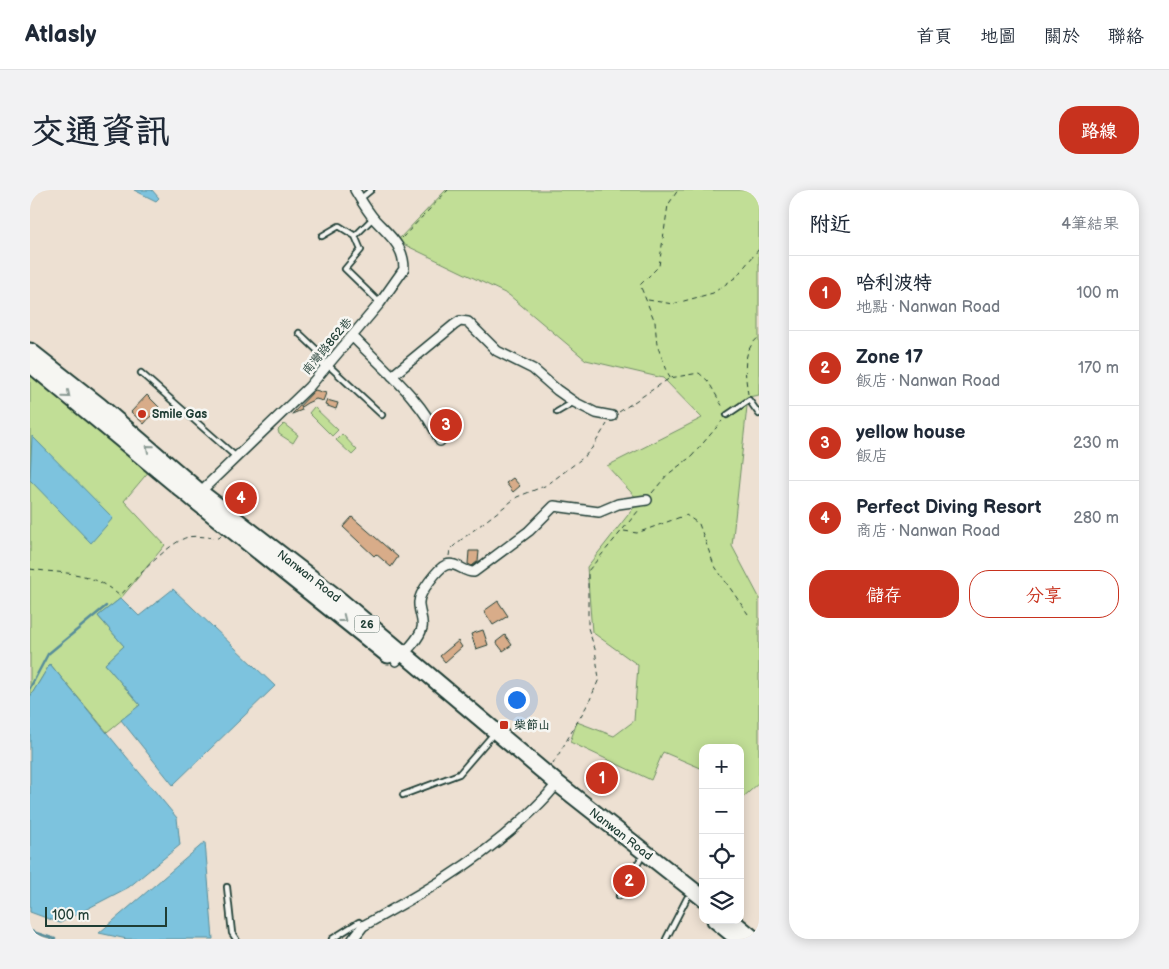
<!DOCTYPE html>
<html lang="zh-TW">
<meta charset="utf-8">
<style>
body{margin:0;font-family:"Balsamiq Sans","LXGW WenKai TC",sans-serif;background:#f2f2f3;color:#1f2937}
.controls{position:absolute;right:15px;bottom:15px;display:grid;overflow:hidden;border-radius:10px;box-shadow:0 2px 12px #0003}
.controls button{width:45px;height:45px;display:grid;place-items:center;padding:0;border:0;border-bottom:1px solid #e0e1e3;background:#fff;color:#1f2937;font:25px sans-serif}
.scale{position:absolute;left:15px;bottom:12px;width:122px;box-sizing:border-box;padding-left:5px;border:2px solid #1f3d34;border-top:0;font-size:14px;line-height:18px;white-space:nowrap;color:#1f3d34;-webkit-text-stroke:4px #f6f6f2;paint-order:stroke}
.you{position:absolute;left:486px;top:509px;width:18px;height:18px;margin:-12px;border:4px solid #fff;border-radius:50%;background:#1a73e8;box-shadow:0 0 0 8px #1a73e833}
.badge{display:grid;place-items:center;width:32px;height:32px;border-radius:50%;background:#c8321e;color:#fff;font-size:16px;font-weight:700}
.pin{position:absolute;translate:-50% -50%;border:2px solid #fff;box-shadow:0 1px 5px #0006}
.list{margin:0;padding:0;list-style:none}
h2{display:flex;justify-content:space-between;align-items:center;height:65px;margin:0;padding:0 20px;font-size:21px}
h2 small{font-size:16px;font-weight:400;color:#747a83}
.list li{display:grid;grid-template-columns:32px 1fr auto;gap:15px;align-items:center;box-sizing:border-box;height:75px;padding:0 20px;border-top:1px solid #e0e1e3}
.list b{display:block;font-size:19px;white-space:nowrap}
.list p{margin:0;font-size:16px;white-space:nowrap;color:#747a83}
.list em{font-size:16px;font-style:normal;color:#747a83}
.actions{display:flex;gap:10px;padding:15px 20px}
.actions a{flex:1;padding:11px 0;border:1px solid #c8321e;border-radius:20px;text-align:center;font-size:18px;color:#c8321e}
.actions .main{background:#c8321e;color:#fff}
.icon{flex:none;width:28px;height:28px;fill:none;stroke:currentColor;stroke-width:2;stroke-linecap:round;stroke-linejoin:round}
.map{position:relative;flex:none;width:729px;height:749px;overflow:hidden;border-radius:20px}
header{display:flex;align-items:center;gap:30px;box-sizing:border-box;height:70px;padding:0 25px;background:#fff;border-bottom:1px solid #e0e1e3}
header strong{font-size:24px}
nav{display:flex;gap:28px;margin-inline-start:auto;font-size:18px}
.intro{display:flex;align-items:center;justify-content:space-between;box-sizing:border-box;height:120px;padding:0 30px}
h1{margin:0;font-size:35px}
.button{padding:12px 22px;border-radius:20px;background:#c8321e;color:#fff;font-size:18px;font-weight:700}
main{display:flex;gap:30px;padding:0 30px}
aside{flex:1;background:#fff;border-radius:20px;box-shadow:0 2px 12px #0003}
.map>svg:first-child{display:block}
</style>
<header>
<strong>Atlasly</strong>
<nav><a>首頁</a><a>地圖</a><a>關於</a><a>聯絡</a></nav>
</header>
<div class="intro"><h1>交通資訊</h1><a class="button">路線</a></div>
<main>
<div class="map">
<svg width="729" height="749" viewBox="0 0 729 749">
<rect width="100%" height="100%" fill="#ede0d2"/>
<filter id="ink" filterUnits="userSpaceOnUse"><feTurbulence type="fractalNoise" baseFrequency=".02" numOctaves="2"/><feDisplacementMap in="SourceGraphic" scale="10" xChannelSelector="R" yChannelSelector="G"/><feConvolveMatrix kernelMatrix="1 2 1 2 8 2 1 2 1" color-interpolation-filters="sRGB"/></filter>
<g filter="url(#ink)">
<path fill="#c1de96" stroke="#708e65" d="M416,0H729V205L718,207L702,356L729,407V593L710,610V558H673V579L633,562L621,590L540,552L547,532L584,546L604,531L608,475L562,442L557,377L609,311L577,276L672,228L633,188L556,170L479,105L367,51Z
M0,184L120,280L94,311L135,355L91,408L68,426L94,456L75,474L110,515L77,542L20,474L0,507Z
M284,217L308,240L302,246L279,223Z
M254,234L268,245L263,253L249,244L248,240Z
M312,244L327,260L322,265L306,250Z"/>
<path fill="#7dc3de" stroke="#578d9a" d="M104,0H122L129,8L126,11Z
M2,246L83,328L61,353L0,290Z
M143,399L245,496L143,595L91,530L110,515L75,474L94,456L68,426L91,408L109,426Z
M20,474L147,628L150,655L99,697L30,733L0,722V507Z
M175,652L183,749H97L69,743Z"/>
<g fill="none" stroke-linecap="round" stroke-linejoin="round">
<path stroke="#578d9a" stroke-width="2.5" d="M0,498L18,464L76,416
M0,741L25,749"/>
</g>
<path fill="#d8ac89" stroke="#1f3d34" d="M285,200L296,203L293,211L286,209L277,213L271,217L272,220L262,224Z
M117,205L129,217L114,234L101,222Z
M297,210L308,213L306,219L295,215Z
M483,288L490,296L483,302L476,293Z
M322,327L368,367L361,377L346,364L344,366L313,337Z
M439,361H449L448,371L442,376L438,374Z
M468,411L478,426L463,435L454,421Z
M453,440L458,455L446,459L441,444Z
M475,445L482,455L473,461L466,452Z
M428,451L432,457L415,472L410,466Z"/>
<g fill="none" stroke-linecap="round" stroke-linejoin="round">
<defs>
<path id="service" d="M330,9L341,0
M292,46L309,36L325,46L331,60L315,79L350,113
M325,46L343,28
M269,143L288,161V173L298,175L352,225
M111,183L205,266
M527,222L544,212
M697,225L719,210L729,224
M373,605L429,584L460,548
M197,697L202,743L206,749
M589,706L610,670
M302,749L329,732
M636,749L657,708"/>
<path id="minor" d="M322,146C353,178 393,210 410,251
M362,186L424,135L430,131L438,132L467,161L503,179L527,200L544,212L566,223L582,226
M168,304L279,197L350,113L374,79C374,56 360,46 345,30C337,21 331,10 325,0
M366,471C374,463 389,450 392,438C394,430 388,420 389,412C389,403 408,378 416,375C426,371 434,383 444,382L499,341L524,316L569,322L588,314L617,310
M323,749L333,736C389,705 443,675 490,632C503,620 518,607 527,593"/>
<path id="primary" d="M0,161L70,216L170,302L305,406L527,593L673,708
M0,174L163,309L358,465
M685,730L707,748
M701,730L724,749"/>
</defs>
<use href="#service" stroke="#1f3d34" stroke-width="8"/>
<use href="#minor" stroke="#1f3d34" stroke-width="12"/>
<use href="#primary" stroke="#1f3d34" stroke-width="19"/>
<path stroke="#1f3d34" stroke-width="1" stroke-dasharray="5 4" stroke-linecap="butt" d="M372,48L418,0
M618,110L643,114L683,103L706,87L729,59
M640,188L627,155L625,132L610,95L629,76L638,15L648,0
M718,204C715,183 711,161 729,147
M589,222L640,188L669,183L678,191L694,219
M622,303L637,285L662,266L692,231
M594,341L607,343L656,325L669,334L684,375L718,424
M419,366L420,360L427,353L487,307L517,295L554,267L562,258L577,234
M0,379C39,385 58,379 90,406C104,390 139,352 158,347C167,345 180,348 189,348L191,346
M523,574L559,512L569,489L565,459L558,438V381L609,320"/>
<use href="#service" stroke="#f6f6f2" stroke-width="4.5"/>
<use href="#minor" stroke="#f6f6f2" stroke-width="9"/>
<use href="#primary" stroke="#f6f6f2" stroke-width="15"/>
</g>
<defs><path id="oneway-chevron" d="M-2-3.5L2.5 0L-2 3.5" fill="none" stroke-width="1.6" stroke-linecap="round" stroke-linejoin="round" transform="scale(1.25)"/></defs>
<g stroke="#8a9a93">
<use href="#oneway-chevron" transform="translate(37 205) rotate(40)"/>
<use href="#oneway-chevron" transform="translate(119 258) rotate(-139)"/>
<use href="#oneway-chevron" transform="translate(313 429) rotate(38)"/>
</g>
</g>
<g fill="#c8321e" stroke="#f6f6f2" stroke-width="2">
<circle cx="112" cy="224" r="5"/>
<rect x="469" y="530" width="10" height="10" rx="2.5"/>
</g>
<g text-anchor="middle" stroke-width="5" stroke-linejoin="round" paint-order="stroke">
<rect fill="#f6f6f2" stroke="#60746d" stroke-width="1" x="324.5" y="425.5" width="25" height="17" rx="4"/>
<g font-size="11" font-weight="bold" fill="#1f3d34">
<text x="337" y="438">26</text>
</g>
<g font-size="12" fill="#1f3d34" stroke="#f6f6f2">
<text transform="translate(297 156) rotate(-50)" y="4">南灣路862巷</text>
<text transform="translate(279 386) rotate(38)" y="4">Nanwan Road</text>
<text transform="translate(591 644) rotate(38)" y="4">Nanwan Road</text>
</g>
<g font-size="12" font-weight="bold" fill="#1f3d34" stroke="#f6f6f2" text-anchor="start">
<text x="122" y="228">Smile Gas</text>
<text x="484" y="539">柴節山</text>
</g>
</g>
</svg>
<div class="controls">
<button>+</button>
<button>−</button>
<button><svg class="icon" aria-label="locate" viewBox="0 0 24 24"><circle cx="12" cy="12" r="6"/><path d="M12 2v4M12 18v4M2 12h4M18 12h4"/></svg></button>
<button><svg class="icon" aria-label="layers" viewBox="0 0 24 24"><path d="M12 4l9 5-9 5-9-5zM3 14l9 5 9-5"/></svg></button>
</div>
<div class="scale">100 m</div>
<div class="you"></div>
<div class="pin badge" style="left:572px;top:588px">1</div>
<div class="pin badge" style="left:599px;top:691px">2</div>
<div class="pin badge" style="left:416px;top:235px">3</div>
<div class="pin badge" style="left:211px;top:308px">4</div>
</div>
<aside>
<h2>附近<small>4筆結果</small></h2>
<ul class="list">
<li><span class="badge">1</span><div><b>哈利波特</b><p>地點 · Nanwan Road</p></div><em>100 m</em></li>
<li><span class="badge">2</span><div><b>Zone 17</b><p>飯店 · Nanwan Road</p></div><em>170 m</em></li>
<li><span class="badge">3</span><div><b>yellow house</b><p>飯店</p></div><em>230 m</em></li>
<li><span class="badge">4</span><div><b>Perfect Diving Resort</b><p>商店 · Nanwan Road</p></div><em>280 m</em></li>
</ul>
<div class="actions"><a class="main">儲存</a><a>分享</a></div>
</aside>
</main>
